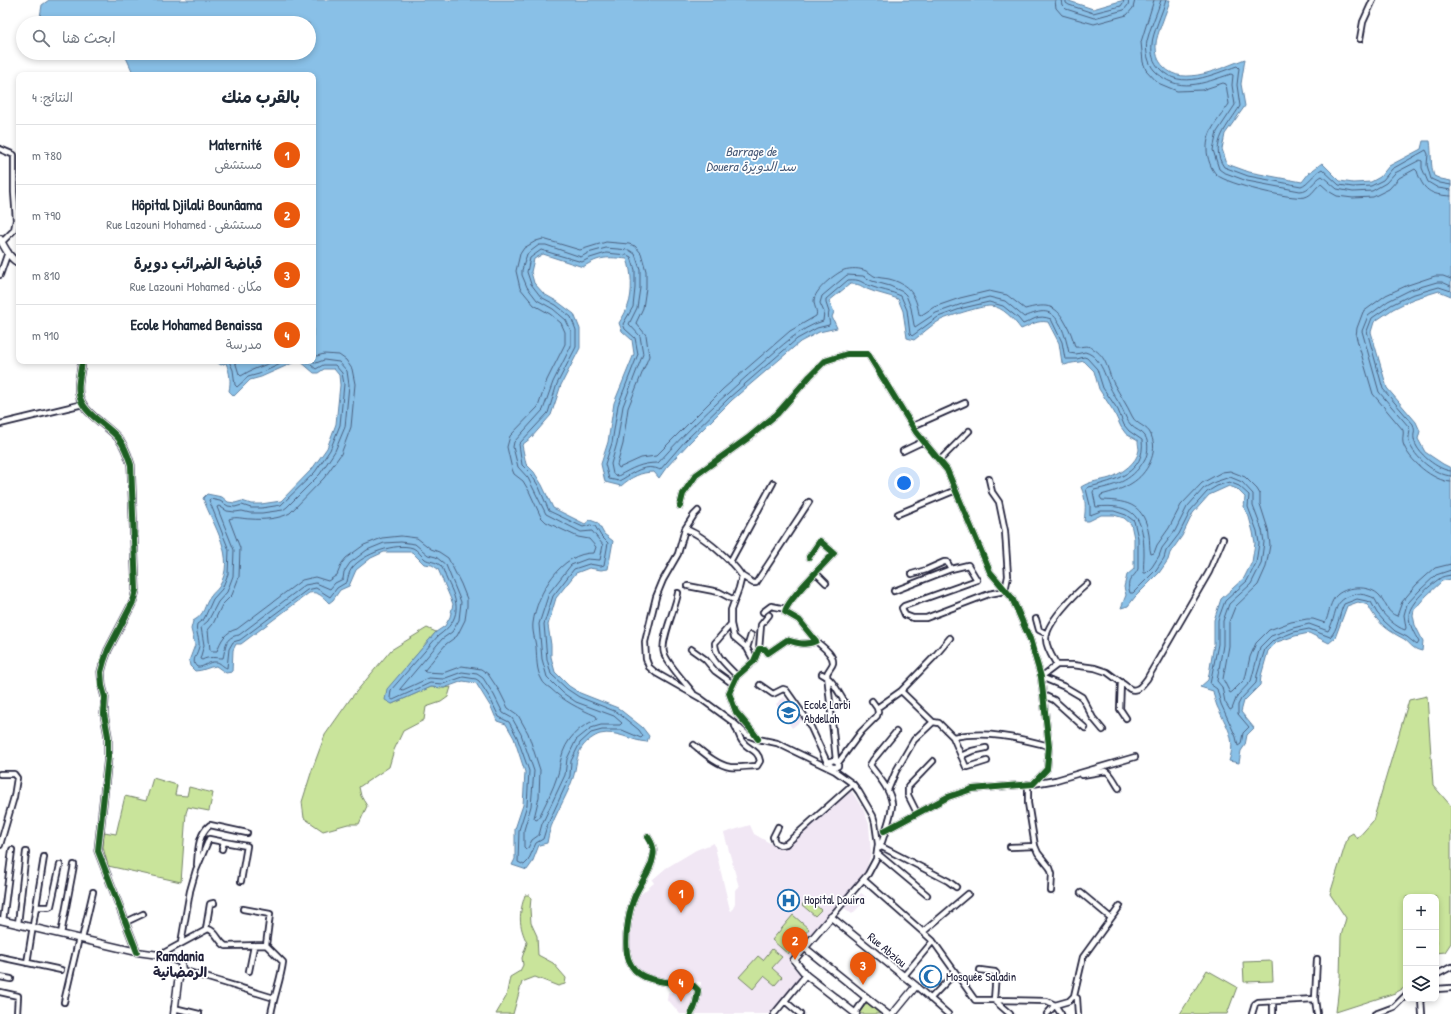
<!DOCTYPE html>
<html lang="ar">
<meta charset="utf-8">
<style>
body{margin:0;font-family:"Patrick Hand","Playpen Sans Arabic",sans-serif;background:#f6f6f7;color:#1f2937;direction:rtl}
.controls{position:absolute;right:12px;bottom:12px;display:grid;overflow:hidden;border-radius:8px;box-shadow:0 2px 6px #0003}
.controls button{width:36px;height:36px;display:grid;place-items:center;padding:0;border:0;border-bottom:1px solid #e0e1e3;background:#fff;color:#1f2937;font:20px sans-serif}
.you{position:absolute;left:904px;top:483px;width:14px;height:14px;margin:-10px;border:3px solid #fff;border-radius:50%;background:#1a73e8;box-shadow:0 0 0 6px #1a73e833}
.badge{display:grid;place-items:center;width:26px;height:26px;border-radius:50%;background:#ea580c;color:#fff;font-size:13px;font-weight:700}
.pin{position:absolute;translate:-50% -33px;filter:drop-shadow(0 1px 2px #0008)}
.pin::after{content:'';position:absolute;top:21px;width:14px;height:12px;background:inherit;clip-path:polygon(0 0,100% 0,50% 100%)}
.list{margin:0;padding:0;list-style:none}
h2{display:flex;justify-content:space-between;align-items:center;height:52px;margin:0;padding:0 16px;font-size:17px}
h2 small{font-size:13px;font-weight:400;color:#747a83}
.list li{display:grid;grid-template-columns:26px 1fr auto;gap:12px;align-items:center;box-sizing:border-box;height:60px;padding:0 16px;border-top:1px solid #e0e1e3}
.list b{display:block;font-size:15px;white-space:nowrap}
.list p{margin:0;font-size:13px;white-space:nowrap;color:#747a83}
.list em{font-size:13px;font-style:normal;color:#747a83}
.icon{flex:none;width:22px;height:22px;fill:none;stroke:currentColor;stroke-width:2;stroke-linecap:round;stroke-linejoin:round}
.map{position:relative;flex:none;width:1451px;height:1014px;overflow:hidden;direction:ltr}
.search{position:absolute;background:#fff;box-shadow:0 2px 6px #0003;left:16px;top:16px;width:300px;height:44px;display:flex;align-items:center;gap:10px;box-sizing:border-box;padding:0 14px;border-radius:22px;color:#747a83;font-size:15px}
.panel{position:absolute;background:#fff;box-shadow:0 2px 6px #0003;left:16px;top:72px;width:300px;height:292px;border-radius:8px;direction:rtl}
.map>svg:first-child{display:block}
</style>
<div class="map">
<svg width="1451" height="1014" viewBox="0 0 1451 1014">
<rect width="100%" height="100%" fill="#fff"/>
<filter id="ink" filterUnits="userSpaceOnUse"><feTurbulence type="fractalNoise" baseFrequency=".025" numOctaves="2"/><feDisplacementMap in="SourceGraphic" scale="8" xChannelSelector="R" yChannelSelector="G"/><feConvolveMatrix kernelMatrix="1 2 1 2 8 2 1 2 1" color-interpolation-filters="sRGB"/></filter>
<g filter="url(#ink)">
<path fill="#f1e7f4" d="M784,697L787,701L788,700L802,720L792,728L776,704Z
M850,789L863,809L869,824L871,854L865,873L789,963L803,976L771,1014H694L699,999L701,982L655,979L648,977L637,970L632,963L628,947V938L634,900L654,883L652,880L666,868L696,850L714,843L730,910L732,911L735,903V890L739,887L724,833L750,825L754,834L782,850Z
M861,893L866,897L862,902L863,903L852,914L842,906L846,901L851,903Z
M672,989L696,994L692,1011L689,1010L688,1014H680L670,1002L667,1001L668,992L672,993Z"/>
<path fill="#c9e49b" stroke="#76836b" d="M427,628L436,632L407,666L392,704L431,687L444,688L451,687L448,697L441,702L426,707L424,720L403,731L394,750L389,767L359,787L361,796L367,806L359,824H348L323,831L304,818L302,802L312,770L325,735L351,698L391,650Z
M1427,696L1433,785L1451,806V943L1445,952L1436,953V897H1406V987L1395,993L1336,1012L1340,977L1341,936L1346,918L1330,894L1348,836L1353,833L1357,839L1373,821L1409,700Z
M153,778L177,785L175,795L187,796L189,787L213,793L209,811L188,807L186,813L181,882L108,866L103,847L104,832L116,834L125,796L146,801Z
M525,895H529L531,898L530,909L531,923L537,936L538,955L553,963L566,978L565,984L558,986L535,977L522,982L513,1014H496L506,997L510,977L520,971L523,965L522,958L527,943C518,924 519,914 525,895Z
M808,898L821,910L815,916L802,905Z
M793,915L809,929L788,954L772,940Z
M772,949L782,957L772,968L782,977L775,985L764,976L753,989L739,977L758,956L763,960Z
M1272,961L1273,981L1244,982L1243,962Z
M1207,970L1237,987L1227,1014H1180Z
M867,1003L880,1014H858Z"/>
<path fill="#89c0e7" stroke="#6081a2" d="M49,0H1066L1093,9L1124,0H1170C1167,11 1156,36 1156,44C1156,54 1157,60 1164,67C1183,88 1223,67 1245,59L1241,84L1245,106L1225,134L1222,149L1227,164L1249,172L1302,182L1309,173L1322,163L1340,181L1353,183L1371,182L1380,177L1389,166L1421,149L1423,141H1430C1432,154 1430,164 1434,176L1441,179L1451,181V296L1439,291L1413,299L1393,309L1374,322L1371,332L1387,388L1416,422L1420,431L1418,439L1425,452L1443,464L1451,468V579L1442,581L1426,596L1414,610L1413,615L1415,625L1423,641L1422,651C1412,649 1411,644 1404,639C1387,630 1377,623 1368,605L1358,602L1347,606L1335,638L1329,643L1309,633L1295,636L1277,642L1268,651L1261,676L1260,685L1244,701L1241,712L1254,728L1247,735L1245,745L1241,751L1239,763L1229,761C1237,738 1226,726 1217,706C1215,701 1214,696 1213,691L1200,687L1208,680L1214,644V620L1221,599L1244,578L1252,562L1255,543L1253,532L1249,517L1244,507L1245,497L1237,489L1229,486L1209,495L1193,513L1182,536L1170,553L1168,560L1159,573L1135,597L1128,606L1121,608L1126,595L1124,587L1127,575L1134,569V538L1131,524L1124,518L1114,515H1101L1089,521H1084C1086,508 1086,499 1081,487C1090,481 1100,481 1110,478C1122,473 1137,463 1139,450C1139,448 1138,444 1138,441L1126,434L1121,427L1114,412L1099,389L1094,371L1084,361C1078,363 1071,362 1065,365L1062,363L1059,343L1048,322C1036,320 1032,325 1021,329C1014,320 1003,306 990,306C981,306 946,317 939,321C930,326 922,334 914,340L907,338L903,311L898,299C888,295 876,293 867,289C859,285 860,284 850,284L829,301L834,312L832,317L837,328L819,332L800,342L732,400L688,444L666,468L659,478L654,472C641,472 631,477 621,486L605,482L601,464L608,442L614,403L634,354L632,340L622,331L619,323C622,318 626,312 628,306C633,293 632,272 627,259C608,257 600,256 583,267L543,254L534,259L531,272L534,283L544,294L558,302L574,314L580,329V348L561,385L551,415L531,438L522,445L526,464L534,472L542,485L553,508L585,524L590,520L598,523L604,534L613,541L608,569L601,570L589,568L576,573L556,598L548,625L551,645V657L555,672L569,686L580,693L618,708L642,727L649,736L647,742C631,741 617,730 600,734C594,736 587,741 583,746C575,756 577,767 573,778C566,800 550,820 547,843L539,845L532,863L527,870L512,865L515,859V829L523,805L525,772L514,738L506,724L497,721L492,709L476,683L463,681L444,688L431,687L392,704L385,700L387,689L436,632L445,626L450,617L453,604L438,569L432,565L424,564L412,552H384L371,558L356,570L349,586L340,590L333,600L329,603C323,597 318,591 309,593L241,644H236L233,650L232,672L226,673L216,666C208,667 203,671 195,671L190,666L189,661L195,645L191,629L193,621C206,614 203,606 211,596C213,593 217,590 219,587C237,557 213,526 203,498L207,494L222,497L228,502L235,503L242,501L251,504H261L281,501L312,469L327,448L336,424L340,385L339,375L334,369H324L318,373H314L300,361H313V75H134L124,53H309V23H39L42,5Z
M215,361H297L261,377L250,380L234,396L229,391C231,381 230,373 226,363L221,365Z"/>
<g fill="none" stroke-linecap="round" stroke-linejoin="round">
<path stroke="#4b6180" stroke-width="1" d="M1055,0L1056,8L1062,15L1094,24L1127,15L1133,8L1135,0
M1061,0L1062,5L1066,9L1094,18L1124,10L1128,5L1129,0
M1066,0V3L1069,5L1093,13L1121,6L1123,3L1124,0
M1154,0L1141,42L1143,62L1146,70L1158,83L1177,91L1202,90L1223,83L1226,84L1229,104C1220,118 1206,131 1207,150C1207,157 1211,170 1217,175C1227,184 1292,200 1305,197C1313,195 1315,187 1321,184L1330,192L1337,196L1353,198L1373,197L1389,189L1399,178L1415,169L1417,171C1423,190 1430,195 1451,196
M1161,0C1157,14 1150,27 1147,41C1145,50 1148,63 1154,70C1178,95 1203,83 1231,74L1233,75L1232,85L1235,105L1217,132L1213,150L1219,169L1223,172L1247,181L1300,191C1310,191 1314,180 1322,176L1337,189L1353,192L1372,191L1386,183L1395,173L1420,160L1422,161V168L1428,182L1438,188L1451,190
M1166,0C1163,11 1152,35 1152,44C1151,54 1153,62 1160,69C1181,91 1213,74 1237,66L1239,68L1237,85L1240,106C1229,125 1208,144 1224,167L1248,176L1301,186C1308,184 1314,173 1322,169L1339,185L1353,187L1371,186L1383,180L1392,169L1426,150L1428,154L1427,165L1431,179L1440,183L1451,185
M1451,279L1443,276H1435L1408,285L1386,295L1363,312L1357,328L1356,336L1373,394L1403,430C1404,434 1402,438 1403,443C1408,460 1433,481 1451,482
M1451,286L1442,282H1437L1410,290L1388,301L1368,316L1362,331L1379,392L1409,427C1411,432 1408,436 1409,442C1414,457 1435,475 1451,476
M1451,291L1439,287L1411,295L1391,305L1372,318L1367,331L1383,389L1413,424C1416,433 1413,432 1414,439C1416,453 1438,470 1451,471
M313,353L317,356L324,354L339,355L346,360L352,369L355,384L351,427L341,454L324,478L290,513C279,519 263,520 251,519C242,519 237,516 229,519L240,548L239,577L232,595L222,605L213,624L208,630L210,650L211,651H217C221,640 225,632 237,629L302,580L315,577L328,581L337,575L342,563L346,558L364,545L382,538L401,536L417,538L431,549L439,552L448,558L461,584L467,599V606L465,620L457,636L446,644L424,671L425,672L443,673L462,666L481,669L488,674L500,692L508,708L518,715L528,733L540,770L539,797L534,818L536,820L538,819C545,805 553,790 558,774C560,769 559,764 561,759C565,740 579,726 596,720L597,718L596,716C578,708 565,702 550,688C547,686 543,683 542,680C536,670 537,658 536,647C535,639 532,631 533,623C537,593 561,552 594,553L596,547L589,539L578,537L546,522L541,517L529,491L523,481L514,474L512,469L507,447L510,436L538,407L547,380L565,344V332L561,323L550,314L534,305L520,288L516,271L520,254L524,248L536,241L543,239L580,250L606,242L629,244L635,246L641,253L646,271V288L643,308L636,323L646,335L649,356L628,408L623,444L617,465L619,468L641,458L656,456L723,389L790,331L816,316C818,311 814,307 814,301C814,290 835,274 844,270C851,268 860,268 866,271C869,272 871,274 874,276C878,278 884,278 889,279C909,284 916,295 919,314L920,316L934,307L960,298L989,291L1007,295L1025,309C1044,304 1055,303 1065,322C1070,330 1073,338 1075,347C1080,348 1086,344 1092,348C1108,357 1107,371 1114,384C1120,395 1127,405 1132,416C1136,425 1148,426 1151,435C1159,452 1147,474 1132,483C1123,489 1112,492 1101,495L1100,497L1102,500C1130,501 1144,505 1149,535C1150,541 1149,548 1151,554L1154,553L1157,545L1169,528L1181,505L1202,483L1222,472L1230,471L1245,477L1257,489L1260,494V504L1268,529L1270,545L1266,567L1258,585L1235,607L1229,622V646L1223,679L1230,693L1232,692L1245,679L1250,657L1256,643L1269,630L1291,622L1307,619H1313L1325,623C1329,615 1329,605 1335,597C1344,586 1370,584 1380,596C1386,603 1387,613 1397,616L1402,602L1416,585L1435,568L1451,564
M229,361L233,370L235,385L237,387L248,377L259,374L287,361
M235,361L239,374L241,376C251,369 264,366 275,361
M306,361L316,369L323,365H335L342,373L344,384L340,425L330,450L315,472L281,505L262,508H251L242,505L235,507L228,506L220,501L210,499L209,500L229,550L228,574L222,589L213,599L204,619L197,624C195,632 200,639 199,646C198,654 190,661 197,667C204,668 208,661 216,662C220,662 223,667 227,668L229,649L233,642L240,640L307,590L316,588L330,597L337,588L347,582C348,577 349,572 352,568C363,554 396,542 413,548C418,550 421,556 425,559C429,562 436,561 441,566C444,570 445,576 447,580C459,603 462,619 438,636L391,690L390,698L393,700L430,683L443,684L463,677L476,679L479,681L490,698L499,717L509,722L517,737L529,771L527,805L519,830L518,862L524,865L528,861L536,843L543,839L547,826L570,776L571,761L580,743L591,733L602,730H622L641,738L643,736L639,730L617,712L579,697L567,689L551,674L547,659L544,624L553,596L574,569L589,564L601,566L604,565L608,543L601,536L595,526L590,525L583,527L549,511L539,487L531,474L522,465L519,444L548,413L557,384L576,347V330L571,317L556,305L541,297L531,284L527,272L530,258L541,250L582,262L590,258L606,253L627,255L631,257L635,270V288L633,307L623,324L625,329L635,338L638,354L618,405L612,443L605,464L609,479L619,481C629,476 641,465 654,468C656,468 658,469 660,470L685,441L730,397L797,339L817,328L829,325C831,322 827,318 829,312L826,303V299L848,280C861,279 860,282 870,286C880,290 891,291 901,296L907,310L910,334L912,336L938,317L963,308L989,302L1003,306L1018,318L1023,324C1034,320 1037,314 1051,319L1062,342L1065,359H1077L1084,357L1087,358L1097,369L1103,388L1118,410L1124,425L1129,431L1142,440C1146,473 1114,481 1089,487L1086,489L1090,505V515L1101,511H1114L1126,515L1134,521L1138,538V569C1134,579 1125,578 1130,593H1133L1156,570L1164,558L1166,551L1179,534L1191,510L1207,492L1217,486L1229,482L1239,486L1249,495L1248,507L1257,531L1259,543L1256,563L1247,581L1225,601L1218,620V644L1210,684L1217,689L1221,704L1236,737L1238,746L1241,744L1243,733L1249,727L1238,714V705L1241,699L1256,683L1257,675L1265,649L1274,640L1294,632L1309,629L1330,637C1338,630 1339,614 1344,604L1357,599L1371,602L1377,613L1384,621L1395,631L1407,637L1417,645L1419,642C1414,633 1409,625 1409,615C1409,604 1430,585 1439,579C1442,576 1447,576 1451,575
M313,361L316,363L324,360L339,362L347,371L349,385L345,427L335,451L320,474L287,507L283,510L262,513H250L242,511L235,512L227,511L219,506L217,507L234,550L233,576L227,592L218,602L208,621L201,627L204,645L200,659L202,660C209,656 216,658 223,658C226,647 224,637 239,635L305,585L316,583L330,589L335,583L343,579L344,572L350,563L367,550L384,543L401,542L415,544L428,555L436,557L446,565L461,602L459,620L452,632L442,639L400,689L403,690L429,678L443,679L462,672L477,674L483,678L494,695L503,713L512,718L521,734L534,771L531,806L524,830V847L526,849L528,848L532,840L539,835L542,824L565,775L567,759L576,740L591,728L601,725H620L622,723L614,716L576,702L563,693L547,677L542,659L539,624L549,593L571,565L587,559L600,560L603,545L592,531L581,532L546,514L528,478L518,467L513,447L514,442L543,410L553,382L571,346V331L566,320L553,309L537,300L527,287L522,275V270L527,254L539,245H546L581,257L588,253L606,248L629,250L635,254L640,269V288L637,308L629,324L640,336L643,354L623,406L617,443L611,464L613,474L618,476C633,468 641,463 658,463C690,427 726,394 762,363C781,347 799,328 823,321L824,312L820,303L822,296L847,275L863,276L872,281L890,286L903,292L906,295L911,308L914,325L915,327L936,313L962,304L989,297L1005,301L1024,317C1042,310 1051,307 1061,326C1065,335 1067,343 1069,353L1076,354L1085,352C1103,357 1105,380 1113,393C1116,399 1120,404 1122,409C1125,415 1127,421 1131,425C1135,430 1142,431 1145,436C1149,442 1148,452 1146,457C1134,480 1118,485 1094,490L1093,492L1096,507C1134,503 1144,517 1144,554C1144,560 1143,567 1144,573H1146L1152,567L1159,556L1162,548L1175,531L1187,507L1204,488L1215,482L1230,477L1242,482L1253,494V506L1262,530L1264,542L1261,564L1251,584L1229,604L1223,621V645L1217,681L1222,687L1225,702L1230,710L1232,709L1237,696L1251,681L1260,647L1271,636L1293,628L1309,624L1328,631C1338,615 1331,602 1352,595C1359,593 1368,595 1374,598C1377,602 1378,606 1380,609C1385,617 1396,627 1405,630L1406,628L1404,615L1407,604L1420,590L1436,575L1451,570"/>
<defs>
<path id="minor" d="M1360,39L1363,22L1373,0
M0,149L14,155V192L16,220L14,230L2,242
M0,275L8,252
M0,424L83,404
M913,426L965,403
M903,451L924,441
M940,460L969,431
M680,506L683,494L696,475L748,438L777,414L810,376L825,361L847,354H868L916,432L947,470L990,572L1012,598L1030,639L1041,677L1049,746L1047,769L1033,784L972,789L948,797L884,831
M698,511L694,515L685,529L678,554L663,580L656,597L645,642L646,659L649,667L656,673L700,698L734,723L747,735L758,739L777,743L835,771L853,784L859,792L873,816L875,823L878,844L876,859L868,874L831,917
M898,514L956,490
M685,529C702,534 732,561 742,576L739,588L731,610V624L734,637L747,648L754,661
M730,562L773,483
M816,573L826,583
M912,574L926,570L944,562H947L951,569
M742,576L753,583H756L809,502
M688,586L719,592L734,600
M894,591L951,569L968,565L977,580L904,606L902,608L905,615L913,618H926L989,594L1005,591L1008,576L1005,531L999,502L992,492L989,479
M678,593C676,607 660,641 664,653C668,665 685,682 693,693
M763,612L771,606L786,609
M1036,619L1039,630L1047,634
M731,624L715,643C715,657 728,666 737,676
M816,641C821,646 834,654 833,663C832,667 828,670 827,674L836,760
M747,648L751,635
M691,649L705,659L715,671L733,684
M759,649L761,625L769,615
M1057,665C1053,658 1046,648 1046,639C1046,623 1075,594 1087,584
M822,674C832,678 838,692 844,701
M1121,682L1120,709L1126,718
M760,685L773,694L783,689L786,690L808,721L826,760L830,764
M901,691L933,722
M1043,695L1054,700L1085,728
M877,708L901,691L934,657L950,638
M1103,730L1093,718L1082,697L1065,687L1041,677L1057,665H1073L1095,668L1107,672L1130,689C1138,692 1142,685 1147,679L1209,572L1223,539
M953,737C987,731 1015,737 1049,746
M758,739L753,732L736,712L729,693L737,676L754,661L759,649H765L768,653L787,640C796,643 807,646 816,641L799,620L785,612C786,601 825,563 834,553L820,541L809,557
M694,745C704,753 717,765 730,767C739,768 748,766 757,766L760,761C758,749 748,750 742,741C739,737 738,731 735,726
M961,756L972,751L986,748
M827,762L834,760L838,762V766L836,767H832L830,765
M838,763L861,732L877,716L878,712L877,708L872,701
M0,774H14L17,778L14,797L0,845
M1082,775L1106,771C1112,774 1115,783 1119,788
M1028,784V803L1035,846L1038,853L1050,868L1052,874L1051,891
M1033,784L1056,780L1135,757
M888,790L896,771L914,740L933,722L939,723L953,737L966,767H968L987,761
M917,813L908,795V787L933,761
M778,827L773,837L775,842L780,845L786,844L853,784
M648,837C652,843 655,850 653,857C651,872 639,884 634,898C628,914 623,946 629,961C632,968 637,973 643,976C656,983 680,983 694,986L698,990C697,999 696,1007 691,1014
M224,842L247,846L241,881
M880,846L948,881L956,887
M1010,847L1035,846
M880,848C883,837 893,813 892,803C890,789 878,776 870,765L873,760L896,732
M878,854L927,895
M197,865C198,851 198,834 210,825L247,833
M864,880L923,932L933,941L975,1000H994L1010,1014
M1081,893L1111,918
M36,907H49L51,906L60,865
M243,909L270,914L266,945
M3,921L12,850
M126,922L143,914
M18,924L26,852
M206,929L210,904L214,903
M923,932L968,894
M61,934L74,865
M82,939L93,892
M181,943L190,891L196,870L209,839L224,842L222,849
M160,955L208,929C217,931 218,942 226,946L266,945L283,962C281,979 274,996 271,1014
M0,957L61,970
M1317,959L1315,999L1317,1014
M27,963L44,857
M182,970L274,998
M980,970L995,972L996,973L994,1000L1047,1001L1055,1005L1061,1014
M249,971L254,946
M1436,975L1451,967
M0,977L11,979
M903,977L933,941
M916,986L948,1014
M1436,989L1451,988
M0,992L18,996L17,1014
M1074,996L1077,998L1078,1014
M930,999L955,973
M1421,999L1422,1014
M785,1001L800,1014
M1273,1001V1014
M64,1002L79,938
M174,1008L199,1014
M855,1013L866,997
M774,1014L806,975
M1047,1014L1055,1005L1069,1001L1074,996L1083,957L1120,906
M1252,1014L1255,1004L1258,1002L1315,999
M1375,1014L1394,1007L1406,995"/>
<path id="tertiary" d="M0,239C5,248 10,259 19,263
M82,361C81,372 76,387 80,398C86,416 108,425 119,439C125,446 128,456 131,465L136,590L133,602L108,650L104,661L101,672L102,686L105,697L104,714L108,736V757L98,851L137,952
M0,920L137,952L166,956L180,962L181,963L182,970L178,982L174,1014
M805,948L887,1014
M856,1014L806,975L794,960L831,917L916,986L893,1014"/>
</defs>
<use href="#minor" stroke="#22223b" stroke-width="8"/>
<use href="#tertiary" stroke="#22223b" stroke-width="9"/>
<use href="#minor" stroke="#fff" stroke-width="4.5"/>
<use href="#tertiary" stroke="#fff" stroke-width="6"/>
<defs>
<path id="cycleway" d="M82,361C81,372 76,387 80,398C86,416 108,425 119,439C125,446 128,456 131,465L136,590L133,602L108,650L104,661L101,672L102,686L105,697L104,714L108,736V757L98,851L137,952
M680,506L683,494L696,475L748,438L777,414L810,376L825,361L847,354H868L916,432L947,470L990,572L1012,598L1030,639L1041,677L1049,746L1047,769L1033,784L972,789L948,797L884,831
M758,739L753,732L736,712L729,693L737,676L754,661L759,649H765L768,653L787,640C796,643 807,646 816,641L799,620L785,612C786,601 825,563 834,553L820,541L809,557
M648,837C652,843 655,850 653,857C651,872 639,884 634,898C628,914 623,946 629,961C632,968 637,973 643,976C656,983 680,983 694,986L698,990C697,999 696,1007 691,1014"/>
</defs>
<use href="#cycleway" stroke="#fff" stroke-width="8"/>
<use href="#cycleway" stroke="#1b5e20" stroke-width="6"/>
</g>
</g>
<defs>
<symbol id="school-ring" viewBox="-11 -11 22 22"><circle r="9.5" fill="#fff" stroke="#1f6fb2" stroke-width="1.5"/><path d="M0-5L7-2L0 1L-7-2ZM-4 1L0 2.5L4 1V4Q0 6-4 4Z" fill="#1f6fb2"/></symbol>
<symbol id="hospital-ring" viewBox="-11 -11 22 22"><circle r="9.5" fill="#fff" stroke="#1f6fb2" stroke-width="1.5"/><path d="M-5-5h3v3.5h4V-5h3V5h-3V1.5h-4V5h-3Z" fill="#1f6fb2"/></symbol>
<symbol id="mosque-ring" viewBox="-11 -11 22 22"><circle r="9.5" fill="#fff" stroke="#1f6fb2" stroke-width="1.5"/><path d="M3.5-4.9A6 6 0 1 0 3.5 4.9A5 5 0 1 1 3.5-4.9Z" fill="#1f6fb2"/></symbol>
</defs>
<g fill-rule="evenodd">
<use href="#school-ring" x="776" y="700" width="25" height="25"/>
<use href="#hospital-ring" x="776" y="888" width="25" height="25"/>
<use href="#mosque-ring" x="918" y="964" width="25" height="25"/>
</g>
<g text-anchor="middle" stroke-width="3.5" stroke-linejoin="round" paint-order="stroke">
<g font-size="12" fill="#22223b" stroke="#fff" text-anchor="start">
<text x="804" y="709">Ecole Larbi<tspan x="804" dy="14">Abdellah</tspan></text>
<text x="804" y="904">Hopital Douira</text>
<text x="946" y="981">Mosquée Saladin</text>
</g>
<g font-size="12" fill="#22223b" stroke="#fff">
<text transform="translate(887 950) rotate(40)" y="4">Rue Abziou</text>
</g>
<g font-size="13" font-style="italic" fill="#465977" stroke="#fff">
<text x="751" y="156">Barrage de<tspan x="751" dy="15">Douera سد الدويرة</tspan></text>
</g>
<g font-size="14" font-weight="bold" fill="#22223b" stroke="#fff">
<text x="180" y="961">Ramdania<tspan x="180" dy="16">الرمضانية</tspan></text>
</g>
</g>
</svg>
<div class="controls">
<button>+</button>
<button>−</button>
<button><svg class="icon" aria-label="layers" viewBox="0 0 24 24"><path d="M12 4l9 5-9 5-9-5zM3 14l9 5 9-5"/></svg></button>
</div>
<div class="you"></div>
<div class="pin badge" style="left:681px;top:913px">1</div>
<div class="pin badge" style="left:795px;top:960px">2</div>
<div class="pin badge" style="left:863px;top:985px">3</div>
<div class="pin badge" style="left:681px;top:1002px">4</div>
<div class="search"><svg class="icon" aria-label="search" viewBox="0 0 24 24"><circle cx="10" cy="10" r="6"/><path d="M15 15l6 6"/></svg>ابحث هنا</div>
<section class="panel">
<h2>بالقرب منك<small>النتائج: 4</small></h2>
<ul class="list">
<li><span class="badge">1</span><div><b>Maternité</b><p>مستشفى</p></div><em>780 m</em></li>
<li><span class="badge">2</span><div><b>Hôpital Djilali Bounâama</b><p>مستشفى · Rue Lazouni Mohamed</p></div><em>790 m</em></li>
<li><span class="badge">3</span><div><b>قباضة الضرائب دويرة</b><p>مكان · Rue Lazouni Mohamed</p></div><em>810 m</em></li>
<li><span class="badge">4</span><div><b>Ecole Mohamed Benaissa</b><p>مدرسة</p></div><em>910 m</em></li>
</ul>
</section>
</div>
